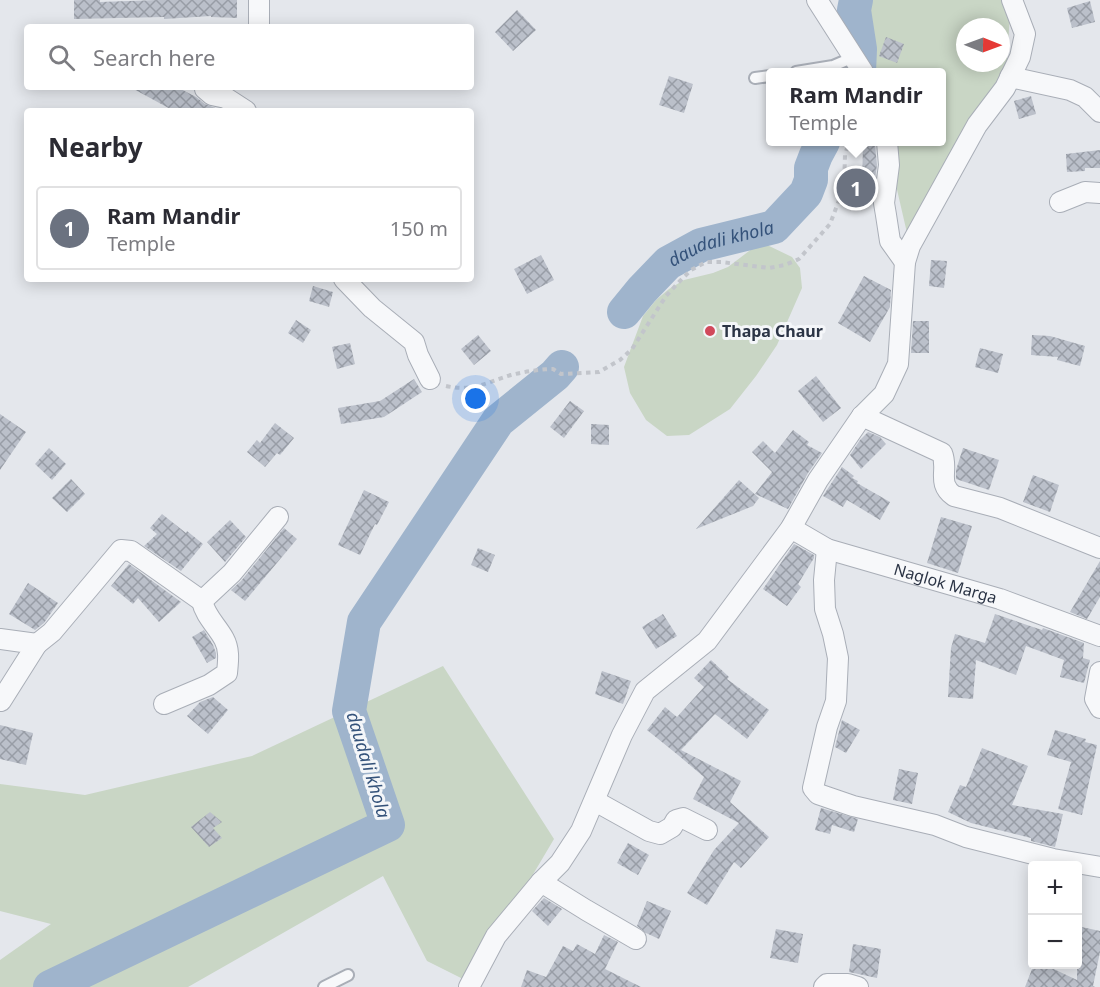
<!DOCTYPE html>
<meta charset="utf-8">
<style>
body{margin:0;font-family:"Noto Sans",sans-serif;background:#f2f2f3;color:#2b2b33}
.controls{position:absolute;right:18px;bottom:18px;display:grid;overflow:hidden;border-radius:6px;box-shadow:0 3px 15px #0003}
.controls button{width:54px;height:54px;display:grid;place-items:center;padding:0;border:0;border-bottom:2px solid #e1e1e2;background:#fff;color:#2b2b33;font:30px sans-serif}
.compass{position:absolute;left:956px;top:18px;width:54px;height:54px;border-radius:50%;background:#fff;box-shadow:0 3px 15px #0003;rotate:91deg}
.you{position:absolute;left:476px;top:399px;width:21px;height:21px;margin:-15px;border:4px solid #fff;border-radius:50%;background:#1a73e8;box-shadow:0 0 0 9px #1a73e833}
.badge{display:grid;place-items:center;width:39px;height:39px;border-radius:50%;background:#d1495b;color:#fff;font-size:20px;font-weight:700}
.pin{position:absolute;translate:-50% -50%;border:3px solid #fff;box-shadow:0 2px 6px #0006}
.popup{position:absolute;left:766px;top:68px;width:180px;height:78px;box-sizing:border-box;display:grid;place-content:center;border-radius:6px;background:#fff;filter:drop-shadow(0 2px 4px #0005);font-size:20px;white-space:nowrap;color:#7c7c81}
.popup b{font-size:22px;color:#2b2b33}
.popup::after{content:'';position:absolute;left:50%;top:100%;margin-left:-12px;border:12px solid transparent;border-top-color:#fff}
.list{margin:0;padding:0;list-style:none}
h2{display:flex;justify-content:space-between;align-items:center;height:78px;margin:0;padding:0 24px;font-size:26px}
h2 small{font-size:20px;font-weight:400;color:#7c7c81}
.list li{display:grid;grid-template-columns:39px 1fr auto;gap:18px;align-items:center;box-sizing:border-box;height:84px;margin:0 12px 12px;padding:0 12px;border:2px solid #e1e1e2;border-radius:6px}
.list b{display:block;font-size:22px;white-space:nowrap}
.list p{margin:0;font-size:20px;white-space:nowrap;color:#7c7c81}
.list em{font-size:20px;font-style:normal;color:#7c7c81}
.icon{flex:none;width:33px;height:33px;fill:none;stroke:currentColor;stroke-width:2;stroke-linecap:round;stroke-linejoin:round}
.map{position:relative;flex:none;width:1100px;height:987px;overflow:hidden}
.search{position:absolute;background:#fff;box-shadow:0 3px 15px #0003;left:24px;top:24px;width:450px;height:66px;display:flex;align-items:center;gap:15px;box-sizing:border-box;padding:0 21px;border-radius:6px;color:#7c7c81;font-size:22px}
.panel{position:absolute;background:#fff;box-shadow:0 3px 15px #0003;left:24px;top:108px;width:450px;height:174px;border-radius:6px}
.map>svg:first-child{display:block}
</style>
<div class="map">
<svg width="1100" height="987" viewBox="0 0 1100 987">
<defs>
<pattern id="building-cross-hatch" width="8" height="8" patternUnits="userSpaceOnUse" patternTransform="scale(1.5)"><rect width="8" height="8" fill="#bbc0ca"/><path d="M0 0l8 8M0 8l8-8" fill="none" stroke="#989da6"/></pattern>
</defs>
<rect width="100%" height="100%" fill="#e4e7ec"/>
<path fill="#c9d6c5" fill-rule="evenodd" d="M862,0H1011L1005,88L910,246L886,142H942V72H873ZM965,27H1001V63H965Z
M765,244L792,257L800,268L802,288L777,345L756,376L730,409L689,435L667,436L646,420L630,393L624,367L643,316L656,300L669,289L684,280L713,273L728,267L753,248Z
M443,666L554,839L469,982L427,961L383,876L188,987H0V960L51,924L0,911V784L85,795L252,756Z"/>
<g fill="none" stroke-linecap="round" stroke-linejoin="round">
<g stroke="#9fb4cc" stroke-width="34">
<path d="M856,0L854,10L860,49L859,72"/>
<path id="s1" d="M624,312L642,290L668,263L701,245L774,227L806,193L811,180V168L816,155L823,142"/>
<path d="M50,987L388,825L349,711L364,622L498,421L555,375L562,367"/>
</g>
</g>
<path fill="url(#building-cross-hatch)" d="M74,0H100V2L157,0H237V18L211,17V16L164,19V17L74,19Z
M1090,1L1095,22L1072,28L1067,8Z
M517,10L536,30L513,51L495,32Z
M886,37L904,44L897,63L879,56Z
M669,76L693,84L684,113L659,105Z
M130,87H177L196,97L205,104L223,111H174Z
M1031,96L1036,114L1019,119L1014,101Z
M863,145H875L877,165L874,185L862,184Z
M1100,150V168H1085V171L1067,172L1066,154Z
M541,255L554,280L527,294L514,269Z
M931,260L947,261L944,288L929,286Z
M864,276L891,290L890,307L870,342L838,323Z
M313,286L333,292L329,307L309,301Z
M296,320L311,330L303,343L288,333Z
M913,321H929V353H911Z
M478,335L491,351L474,365L461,349Z
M1032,335L1050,336L1085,346L1080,366L1057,360L1058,357L1031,355Z
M350,343L355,364L337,369L332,347Z
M980,348L1003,354L998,373L975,367Z
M816,376L841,408L823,422L798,391Z
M414,379L422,392L384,417L341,424L338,408L380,401Z
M570,401L584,411L564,438L550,427Z
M0,414L26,432L0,470Z
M275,423L294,438L280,455L277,453L265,467L247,452L257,440L260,443Z
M591,424L609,425V445L591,444Z
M793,430L809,442L807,445L822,453L808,473L788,509L755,494L772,472L752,452L763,441L775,453Z
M868,432L880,437L886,444L861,469L850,455L860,440Z
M49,448L66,464L52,480L35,464Z
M963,448L999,460L989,490L956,479V470Z
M842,467L854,476L852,478L858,481L857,483L890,502L880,520L847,500L843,507L823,496Z
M1033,475L1059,485L1050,512L1023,502Z
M71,479L85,494L67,512L52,498Z
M739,480L759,498L753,506L696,529Z
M364,490L389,502L377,525L375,524L360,555L338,545Z
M162,514L186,533L187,531L203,544L181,571L144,546L157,534L150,528Z
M941,517L972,526L958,573L927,563Z
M230,520L246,537L225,562L207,542Z
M284,528L297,539L245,601L231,590L241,581Z
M794,544L814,555V558L798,584L801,587L787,606L763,589Z
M478,548L495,555L488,572L471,565Z
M1100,561V597L1087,619L1070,612Z
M129,564L181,602L159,622L138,598L133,604L111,586Z
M28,583L58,603L44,623L35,630L9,614Z
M663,614L677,636L656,649L642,627Z
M995,614L1042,630L1043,628L1084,643L1083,658L1090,660L1084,683L1060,677L1064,660L1026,646L1016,675L976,660L973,699L948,697L951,648L955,634L985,643Z
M204,630L213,645L216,653V658L207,663L192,637Z
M711,660L729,677L727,679L769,710L747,739L715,714L681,750L741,781L730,802L769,837L741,868L734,862L707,905L687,893L714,850L739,823L693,799L704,777L678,755L681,751L678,755L647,730L665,707L677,717L704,687L694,678Z
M602,671L631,681L623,704L595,694Z
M213,697L228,710L208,734L187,716L200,702Z
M842,720L860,730L846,753L835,747Z
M0,725L33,733L26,765L0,759Z
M1055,730L1086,739L1085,742L1097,745L1082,815L1058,809L1071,762L1047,755Z
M982,748L1028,766L1012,805L1063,814L1055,847L1031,841V838L971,823L948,812L960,785L966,787Z
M899,769L918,773L912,804L893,800Z
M821,808L858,819L854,832L832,825L830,834L815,830Z
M210,812L222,822L213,828L222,838L209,847L191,827Z
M628,843L649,855L638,875L617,863Z
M544,898L562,909L548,926L532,911Z
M647,901L671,911L659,939L646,933L637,926Z
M1077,926L1100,931V952L1093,986L1095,987H1025L1034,964H1043L1077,980Z
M776,929L803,934L798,963L770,958Z
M604,935L618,942L605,969L641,987H521L527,970L546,977L563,946L573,951L577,944L595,954Z
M853,944L881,949L877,978L849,972Z"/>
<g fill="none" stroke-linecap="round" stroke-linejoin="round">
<defs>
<path id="service" d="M796,72L833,66L854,57
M755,78L770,76
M324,987L348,975"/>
<g id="minor">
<path d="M817,0L863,72"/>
<path d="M259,27V0"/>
<path d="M1010,77L1070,90L1085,97L1100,112"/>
<path d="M205,87V89L212,95L226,98L246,111"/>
<path d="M887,142L889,165L884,203L886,215L890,241L905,262"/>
<path d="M1060,202L1085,192L1100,193"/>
<path d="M344,279L372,308L414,342L418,355L430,379"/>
<path d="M862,416L942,453C949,470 936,483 954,496L1000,508L1100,548"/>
<path id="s2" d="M791,528L827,549L1000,599L1100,636"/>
<path d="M827,549L824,580L825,609L833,634L838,658L836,701L827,727L813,788L818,794L853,806L935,825L966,837L1053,859L1100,867"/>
<path d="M0,639L37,644L1,701"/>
<path d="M37,644L52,632L121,550L131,551L202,601L232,573L278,517"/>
<path d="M1100,672L1095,699L1100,708"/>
<path d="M164,704L209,685L227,673C228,662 230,650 224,639C217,626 205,616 202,601"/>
<path d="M595,801L649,831L660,834L672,827L676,820L683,818L707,830"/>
<path d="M541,882L586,910L636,939"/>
<path d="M469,987L496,936L541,882L560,863L581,831L622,735L645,691L707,641L791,528L818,480L862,416L884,394L898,364L905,262L910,246L977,125L1005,88L1020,57L1025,34L1012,0"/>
<path d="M824,987L827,984H848L858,987"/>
</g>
</defs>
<use href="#service" stroke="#a9aeb7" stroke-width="14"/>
<use href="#minor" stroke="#a9aeb7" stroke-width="22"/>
<path stroke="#c2c5cb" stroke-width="4" stroke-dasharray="4.5 4.5" stroke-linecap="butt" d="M446,386C473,392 487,382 511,375C523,372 536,370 549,369H553L561,374L599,372L620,360L632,349L666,296L679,282L691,270L706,262H721L769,268L785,265L799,259L830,224L844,187L845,155L849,142"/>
<use href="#service" stroke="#f7f8fa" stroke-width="10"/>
<use href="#minor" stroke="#f7f8fa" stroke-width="20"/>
</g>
<circle fill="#d1495b" stroke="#f4f6f9" stroke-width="2" cx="710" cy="331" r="6"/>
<g text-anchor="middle" stroke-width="6" stroke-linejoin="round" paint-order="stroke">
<g font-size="16" font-weight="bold" fill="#2b3445" stroke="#f4f6f9" text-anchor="start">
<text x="722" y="337">Thapa Chaur</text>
</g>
<g font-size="16" fill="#2b3445" stroke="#f4f6f9">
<text dy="6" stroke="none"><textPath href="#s2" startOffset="165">Naglok Marga</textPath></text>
</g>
<g font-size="18" font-style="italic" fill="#34527a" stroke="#f4f6f9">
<text dy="6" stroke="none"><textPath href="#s1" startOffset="123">daudali khola</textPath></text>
<text transform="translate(368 765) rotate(73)" y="6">daudali khola</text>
</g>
</g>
</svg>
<div class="controls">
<button>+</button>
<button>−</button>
</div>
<svg class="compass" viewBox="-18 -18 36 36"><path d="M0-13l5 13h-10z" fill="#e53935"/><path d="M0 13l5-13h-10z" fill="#7c7c81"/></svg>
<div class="you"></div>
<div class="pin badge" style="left:856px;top:188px;background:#6b7280">1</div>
<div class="popup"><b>Ram Mandir</b>Temple</div>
<div class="search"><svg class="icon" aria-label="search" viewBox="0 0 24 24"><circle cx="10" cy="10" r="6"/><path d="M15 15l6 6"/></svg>Search here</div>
<section class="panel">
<h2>Nearby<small></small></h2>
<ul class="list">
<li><span class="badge" style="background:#6b7280">1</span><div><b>Ram Mandir</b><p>Temple</p></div><em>150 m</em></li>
</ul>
</section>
</div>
